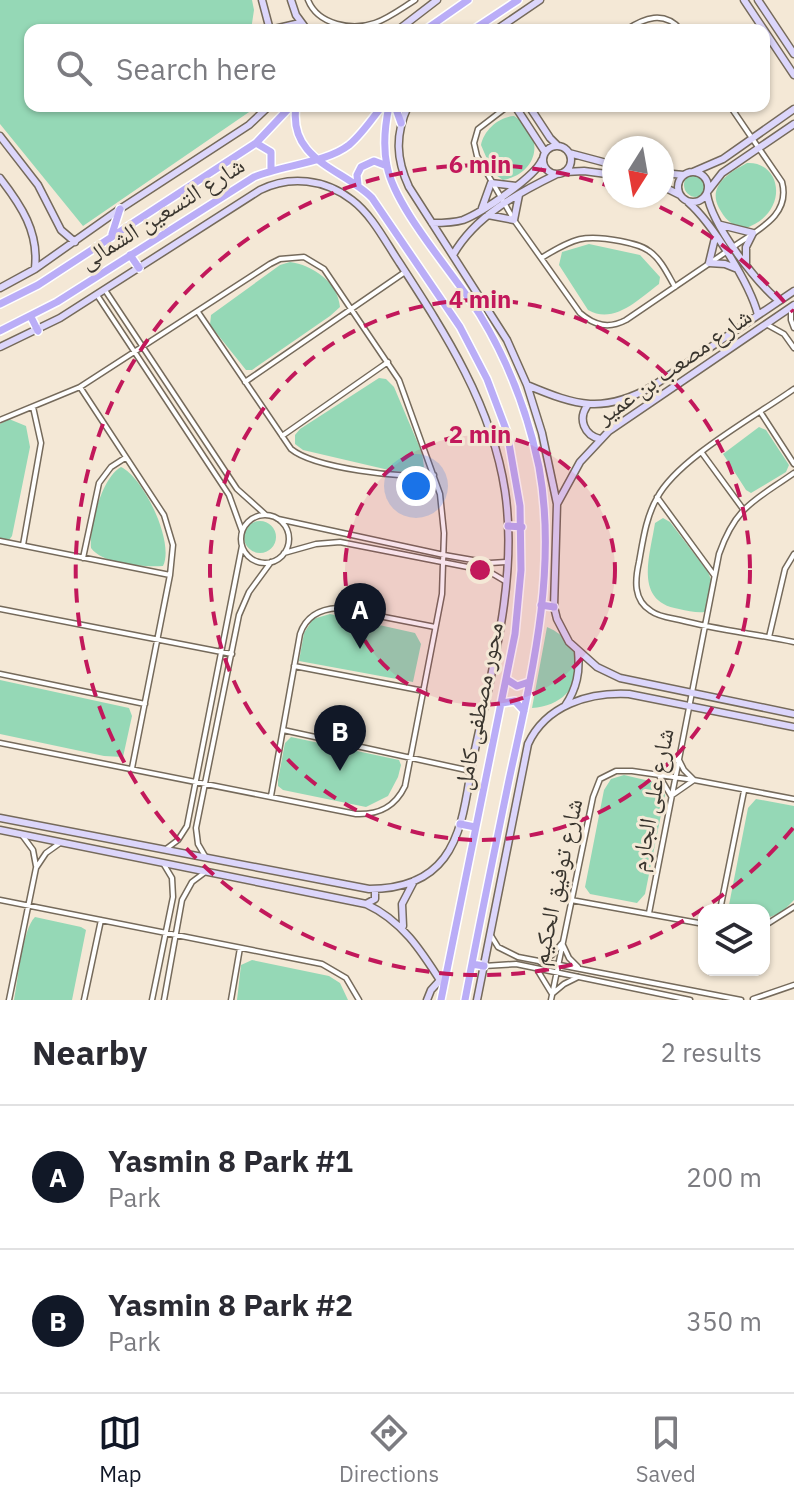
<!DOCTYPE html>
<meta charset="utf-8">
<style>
body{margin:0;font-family:"IBM Plex Sans","Noto Naskh Arabic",sans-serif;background:#f2f2f3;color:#2b2b33}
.controls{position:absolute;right:24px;bottom:24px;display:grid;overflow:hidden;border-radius:16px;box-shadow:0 2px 6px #0004}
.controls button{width:72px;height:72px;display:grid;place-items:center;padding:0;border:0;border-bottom:2px solid #e1e1e2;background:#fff;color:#2b2b33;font:40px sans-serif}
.compass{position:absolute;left:602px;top:136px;width:72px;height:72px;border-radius:50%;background:#fff;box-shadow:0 2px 6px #0004;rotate:191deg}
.you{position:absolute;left:416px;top:486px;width:28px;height:28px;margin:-20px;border:6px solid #fff;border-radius:50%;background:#1a73e8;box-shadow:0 0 0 12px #1a73e833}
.badge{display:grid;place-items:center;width:52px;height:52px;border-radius:50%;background:#111827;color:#fff;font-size:26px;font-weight:700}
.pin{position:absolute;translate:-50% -66px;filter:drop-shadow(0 2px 4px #0008)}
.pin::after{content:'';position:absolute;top:42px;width:28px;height:24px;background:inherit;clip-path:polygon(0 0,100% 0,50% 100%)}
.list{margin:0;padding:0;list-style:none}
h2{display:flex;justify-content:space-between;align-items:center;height:104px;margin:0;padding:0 32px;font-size:34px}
h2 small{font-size:26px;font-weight:400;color:#7c7c81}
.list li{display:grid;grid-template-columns:52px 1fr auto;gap:24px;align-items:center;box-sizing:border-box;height:144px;padding:0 32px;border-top:2px solid #e1e1e2}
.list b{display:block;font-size:30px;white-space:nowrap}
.list p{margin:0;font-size:26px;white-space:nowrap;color:#7c7c81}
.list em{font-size:26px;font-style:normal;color:#7c7c81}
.icon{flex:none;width:44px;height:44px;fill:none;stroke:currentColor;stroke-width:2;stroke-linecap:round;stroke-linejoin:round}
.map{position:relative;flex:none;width:794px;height:1000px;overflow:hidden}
.search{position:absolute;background:#fff;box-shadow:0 2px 6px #0004;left:24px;right:24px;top:24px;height:88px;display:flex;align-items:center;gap:20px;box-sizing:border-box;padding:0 28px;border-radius:16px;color:#7c7c81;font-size:30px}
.sheet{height:392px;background:#fff}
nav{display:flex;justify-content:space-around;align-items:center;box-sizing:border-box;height:112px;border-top:2px solid #e1e1e2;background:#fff;font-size:22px;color:#7c7c81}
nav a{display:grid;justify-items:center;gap:4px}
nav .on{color:#111827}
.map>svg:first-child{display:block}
</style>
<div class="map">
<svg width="794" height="1000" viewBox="0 0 794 1000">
<rect width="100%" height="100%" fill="#f4e8d6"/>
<path fill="#95d8b6" d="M0,0H252L254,10L251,30H30V106H258L83,226L0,124Z
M514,116C546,135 539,173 503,180L493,173L481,145C484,130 499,117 514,116Z
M747,163C783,161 790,215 743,229C730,224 725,219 719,208C707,186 730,172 747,163Z
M684 185a12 12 0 1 1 24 0a12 12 0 1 1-24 0Z
M589,244L640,255L660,277L659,284C639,299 614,325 588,310L559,265L562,252Z
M290,262C312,265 338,282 340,307L330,316L252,370H246L210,325L211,315L280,265Z
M379,378L386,379L394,387L422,453L424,467L417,473L393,471L303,450L295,444V435L300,429Z
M9,419L26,426L30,447L12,536L9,540L0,538V424Z
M759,427L766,430L789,465L786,472L751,493L746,490L723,454Z
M121,467C143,477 175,542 163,566C143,567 104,565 91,548C89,527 102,477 121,467Z
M663,518L670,522L708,572L712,582L705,612C697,613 688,611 679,609C633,602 650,556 655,523Z
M244 537a16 16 0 1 1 32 0a16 16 0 1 1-32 0Z
M330,614L415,633L421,644L413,682L299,661L304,633L313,619Z
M547,627C594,647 584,705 532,708Z
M0,680L129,708L132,716L123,757L104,756L0,734Z
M291,737L399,760L401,765L398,777L388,796L366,807L283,790L278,786V780L285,743Z
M624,775L658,783L665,795L645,894L637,903L590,894L585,887L604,790L611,779Z
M756,799L794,806V900L781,913L764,919V910H728L748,808Z
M35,917L81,927L86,930L72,1000H14C18,980 22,930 35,917Z
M252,960L329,976L340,983L348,1000H237L241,965Z"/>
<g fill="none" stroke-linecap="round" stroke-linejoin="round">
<defs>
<path id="street" d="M308,0C318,25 352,31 375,23C389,18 402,8 415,0
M626,30C644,18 664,10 681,30
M508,106L478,129L474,143L477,156L514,220L580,313C595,326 609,329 626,320L726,252
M650,106H680
M730,106L782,182C791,216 757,230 733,247
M543,257C574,238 584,234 620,241C630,243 641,245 649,251C661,259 668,275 675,287
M105,290L237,489L266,515
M97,295L229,495L242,531
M791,307V320L794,328
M198,312L291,449C314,468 403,479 434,475
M766,324L784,334L794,348
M245,382L405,272
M80,387L164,515L173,545L170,575L132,768
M794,389C756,416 677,459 657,498C646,517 643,540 639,562C635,580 633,600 651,611C659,617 671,618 680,620C718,630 756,634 794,642
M761,413L794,464
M0,420L80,387L270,264L280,259L304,257L324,269L399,380L440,494L444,533L442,594L405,786C395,807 379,815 356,814L0,743
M282,436L388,362
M702,453L743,509
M657,497L714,575
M241 539a24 24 0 1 1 48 0a24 24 0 1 1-48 0Z
M278,519L444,555L490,563L506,562
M0,541L170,575
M23,545L41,443L33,407
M284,553L316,544L340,542L488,571L505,581
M83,558L99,483L111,467L125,458
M0,609L232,654
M769,637L785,569L794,554
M294,666L424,691
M0,674L145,704
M283,730L471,771
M678,758L684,770L694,780L671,796L658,774Z
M271,796L300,634C306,616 320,609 338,608L435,627
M22,835L33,850L36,866
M166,849L178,840L187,826L242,546
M205,856L198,844L196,828L239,615L249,592L271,562
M0,900L322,964L346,978L359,1000
M571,900L704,924
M720,910L744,791
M649,913L719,554C736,506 754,501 794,473
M764,926L794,907
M490,934L498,947L518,957L741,1000
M540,962L552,955L562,943L569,958L578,967
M484,966L516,964L690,1000
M538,971L552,994L564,984L578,977
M753,999L794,985
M9,1000L36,868L46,853L60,843
M84,1000L101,920
M152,1000L173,897L172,878L163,863
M164,1000L182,900L192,882L204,873
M231,1000L240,948
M551,1000L593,797L600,779L616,771H632L694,780L794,799"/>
<path id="secondary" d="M262,0L270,30
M291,0L296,15L307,30
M744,0L764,30
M758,0L794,54
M270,30L300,23V30
M398,30L437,0
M496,30L540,0
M764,30L794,75
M408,106C395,135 396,159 409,187L507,340L527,385L542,433L557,504L554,607L557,619L569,642L597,667L620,678L794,714
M515,106L545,152
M529,106L550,138L558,146
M0,136L38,185L61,230L75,242
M543 160a14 14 0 1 1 28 0a14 14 0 1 1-28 0Z
M569,153L614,165
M678 187a15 15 0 1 1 30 0a15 15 0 1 1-30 0Z
M565,172L584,171L614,175
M693,172L723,159L794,109
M662,173L684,175
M0,178C21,205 39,232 35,268
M662,186L680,195
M708,191L722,173L794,124
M707,194C712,225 755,281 779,301
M688,202C712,223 750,284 758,315
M482,208L491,183L516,186
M488,215L514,220L519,195
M432,223C442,223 453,223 463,220C481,213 535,177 542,160
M721,225L753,233L746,247V263
M715,238L709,263L725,264L735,268
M453,255C475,216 518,193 557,174
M0,288L35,269L120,209L249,125L269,106
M0,347L60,318L260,190C290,175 325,179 352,200C372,215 385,241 399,262C445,333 492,405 505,491C518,578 492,670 474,754C467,788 465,830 444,858C426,882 397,889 369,889L0,818
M527,385C577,406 603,414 653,386L794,291
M587,406C578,419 584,435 600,439
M557,504L580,462L609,431L794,305
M565,706C577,688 580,672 578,651
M0,830L366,904C403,921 422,952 443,985
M366,904L375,899V889
M403,926L402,904L414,881
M427,1000L431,990L442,978
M477,1000L528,744C546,705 589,692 629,694L794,727"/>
<path id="primary" d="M425,30L468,0
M473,30L518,0
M296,106C288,161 344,169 372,198L460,327L487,379L507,432L520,506L521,570L515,634L441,1000
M389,106C385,125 383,147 387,166C395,209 456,276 480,315C508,361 528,414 539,467C558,571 531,678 509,780C494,853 479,926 465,1000
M395,106L401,123
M256,143L271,152V170
M358,185L357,175L361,167L374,161L387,166
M112,234L120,209
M130,255L139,268
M0,304L38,285L256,143L291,106
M31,317L38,331
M0,331L57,302L254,177C282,165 326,163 349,145C362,134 372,119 382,106
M508,526L522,527
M541,605L554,607
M506,679L517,686L529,682
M502,703L515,701L524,711
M460,824L475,827
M472,964L484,966"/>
</defs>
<use href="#street" stroke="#756a5b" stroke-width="7"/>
<use href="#secondary" stroke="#756a5b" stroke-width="9"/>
<use href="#primary" stroke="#fff" stroke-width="10"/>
<use href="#street" stroke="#fff" stroke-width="4"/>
<use href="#secondary" stroke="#dcd6fb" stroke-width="6"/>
<use href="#primary" stroke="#baadf7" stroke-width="7"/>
</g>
<circle cx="480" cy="570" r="135" fill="#c2185b" fill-opacity=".12"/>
<g fill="none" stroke="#c2185b" stroke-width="4" stroke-dasharray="14 10">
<circle cx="480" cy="570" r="135"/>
<circle cx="480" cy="570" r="270"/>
<path d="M793 828A405 405 0 1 1 612 187M638 197A405 405 0 0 1 793 312"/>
</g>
<g text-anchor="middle" stroke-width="6" stroke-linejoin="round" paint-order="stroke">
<g font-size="24" fill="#39352e" stroke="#f4e8d6">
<text transform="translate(162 213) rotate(-32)" y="8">شارع التسعين الشمالى</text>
<text transform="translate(674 366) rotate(-35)" y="8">شارع مصعب بن عمير</text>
<text transform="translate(479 706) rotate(-79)" y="8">محور مصطفى كامل</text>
<text transform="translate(652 800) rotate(-79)" y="8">شارع على الجارم</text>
<text transform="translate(557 882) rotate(-78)" y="8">شارع توفيق الحكيم</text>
</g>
</g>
<circle cx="480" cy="570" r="12" fill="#c2185b" stroke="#f4e8d6" stroke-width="4"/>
<g font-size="24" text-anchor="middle" font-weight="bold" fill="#c2185b" stroke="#f4e8d6" stroke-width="6" stroke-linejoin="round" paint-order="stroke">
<text x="480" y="173">6 min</text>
<text x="480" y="308">4 min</text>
<text x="480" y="443">2 min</text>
</g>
</svg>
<div class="controls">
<button><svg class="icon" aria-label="layers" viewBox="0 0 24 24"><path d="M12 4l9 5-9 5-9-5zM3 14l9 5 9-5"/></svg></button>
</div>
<svg class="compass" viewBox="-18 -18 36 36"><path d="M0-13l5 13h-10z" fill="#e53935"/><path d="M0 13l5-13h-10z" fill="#7c7c81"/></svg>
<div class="you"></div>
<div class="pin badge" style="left:360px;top:649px">A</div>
<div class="pin badge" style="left:340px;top:771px">B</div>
<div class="search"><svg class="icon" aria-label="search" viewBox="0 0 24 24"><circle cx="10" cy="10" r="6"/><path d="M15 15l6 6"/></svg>Search here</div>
</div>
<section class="sheet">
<h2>Nearby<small>2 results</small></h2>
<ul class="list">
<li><span class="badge">A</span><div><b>Yasmin 8 Park #1</b><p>Park</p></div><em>200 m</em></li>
<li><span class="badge">B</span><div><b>Yasmin 8 Park #2</b><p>Park</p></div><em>350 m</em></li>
</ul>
</section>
<nav>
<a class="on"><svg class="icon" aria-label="map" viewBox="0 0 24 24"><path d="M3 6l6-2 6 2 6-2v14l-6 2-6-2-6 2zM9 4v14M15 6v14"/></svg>Map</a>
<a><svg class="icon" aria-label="directions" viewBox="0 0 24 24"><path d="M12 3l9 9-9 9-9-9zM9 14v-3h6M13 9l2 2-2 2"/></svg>Directions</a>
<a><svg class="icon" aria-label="saved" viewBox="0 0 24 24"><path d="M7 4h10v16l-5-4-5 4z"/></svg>Saved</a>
</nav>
